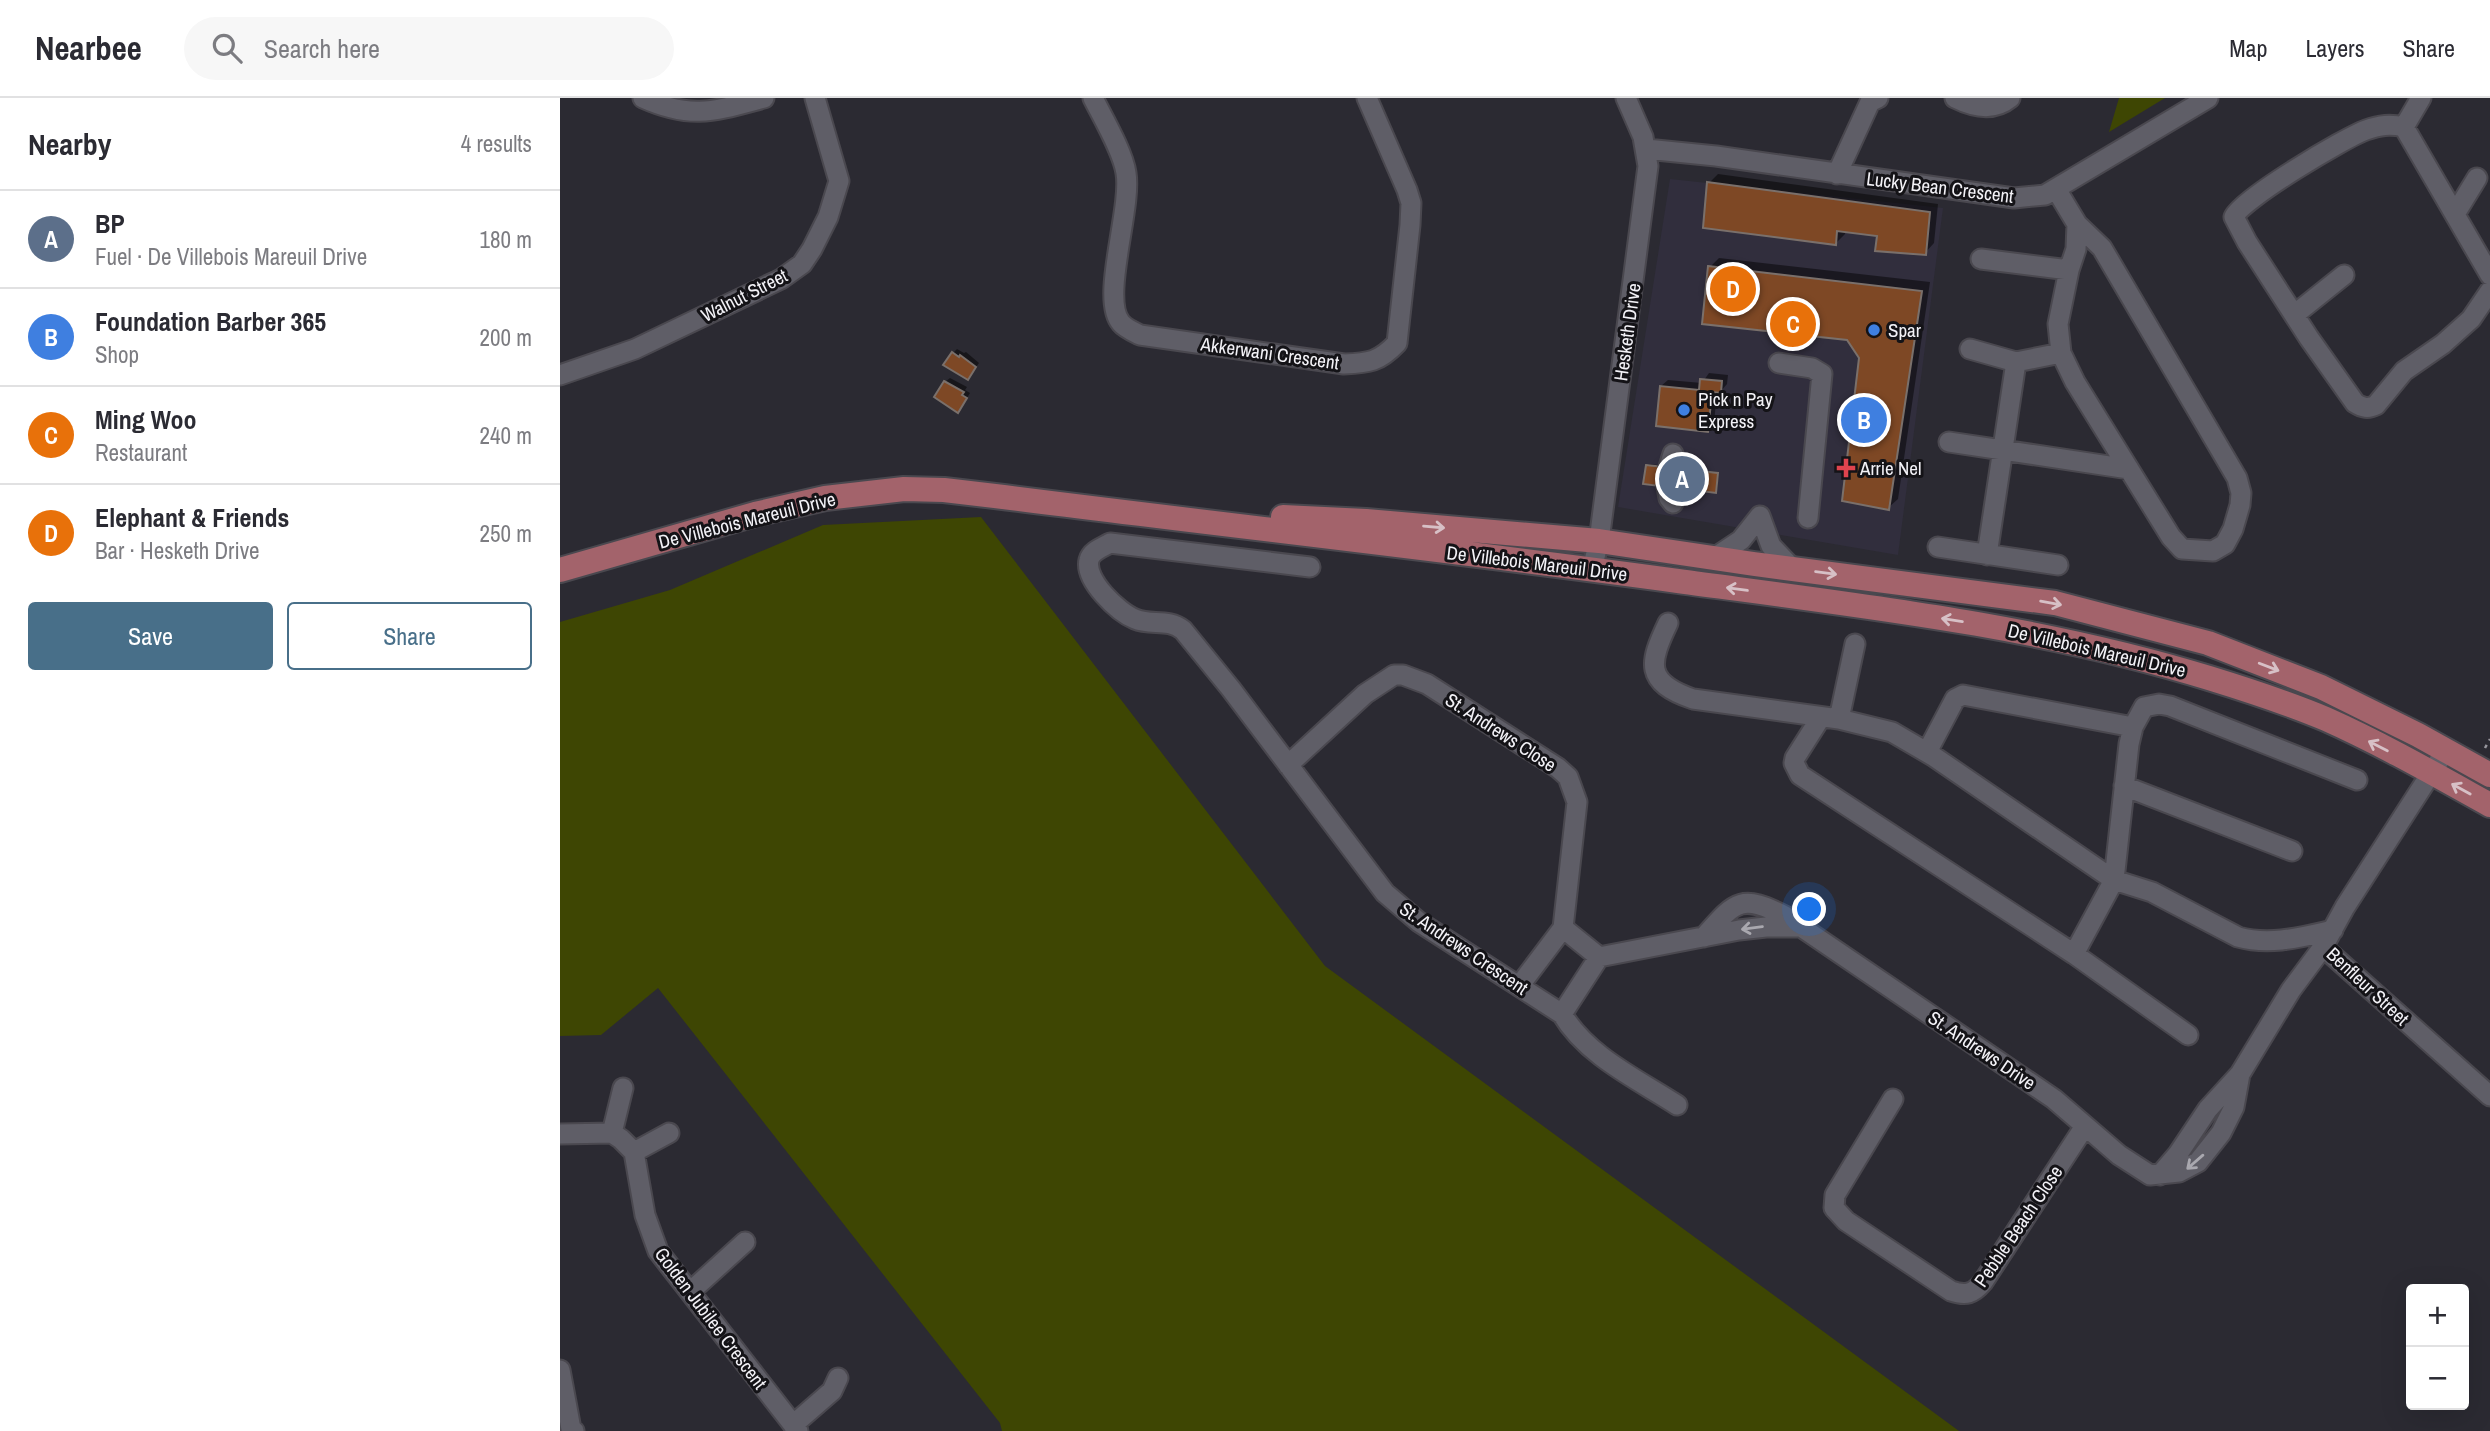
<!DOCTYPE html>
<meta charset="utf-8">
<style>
body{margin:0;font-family:"Archivo Narrow",sans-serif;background:#f7f7f7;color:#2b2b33}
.controls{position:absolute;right:21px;bottom:21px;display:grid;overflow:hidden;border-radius:7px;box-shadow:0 7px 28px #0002}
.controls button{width:63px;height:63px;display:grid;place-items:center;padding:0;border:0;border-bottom:2px solid #e1e1e2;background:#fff;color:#2b2b33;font:35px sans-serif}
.you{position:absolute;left:1250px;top:812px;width:24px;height:24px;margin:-18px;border:5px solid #fff;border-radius:50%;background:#1a73e8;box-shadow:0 0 0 10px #1a73e833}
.badge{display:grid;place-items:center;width:46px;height:46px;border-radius:50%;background:#486f89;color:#fff;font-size:23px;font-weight:700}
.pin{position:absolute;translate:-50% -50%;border:4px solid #fff;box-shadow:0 2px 7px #0006}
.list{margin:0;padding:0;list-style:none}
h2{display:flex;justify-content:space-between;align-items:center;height:91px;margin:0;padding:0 28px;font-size:30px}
h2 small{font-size:23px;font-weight:400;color:#7c7c81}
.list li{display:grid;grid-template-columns:46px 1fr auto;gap:21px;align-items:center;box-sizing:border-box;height:98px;padding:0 28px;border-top:2px solid #e1e1e2}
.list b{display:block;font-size:26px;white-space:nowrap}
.list p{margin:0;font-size:23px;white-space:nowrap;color:#7c7c81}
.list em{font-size:23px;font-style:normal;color:#7c7c81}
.actions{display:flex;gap:14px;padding:21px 28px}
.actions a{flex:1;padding:16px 0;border:2px solid #486f89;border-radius:7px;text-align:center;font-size:24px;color:#486f89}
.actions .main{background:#486f89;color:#fff}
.icon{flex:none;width:38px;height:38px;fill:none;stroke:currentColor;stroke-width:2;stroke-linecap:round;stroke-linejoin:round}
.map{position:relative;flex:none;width:1930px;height:1333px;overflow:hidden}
header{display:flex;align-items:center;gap:42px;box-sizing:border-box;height:98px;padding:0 35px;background:#fff;border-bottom:2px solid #e1e1e2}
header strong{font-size:33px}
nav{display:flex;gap:38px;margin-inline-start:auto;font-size:24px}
.search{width:490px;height:63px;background:#f7f7f7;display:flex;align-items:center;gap:18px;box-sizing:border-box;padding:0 24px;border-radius:38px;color:#7c7c81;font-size:26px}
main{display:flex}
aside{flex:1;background:#fff}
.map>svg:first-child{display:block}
</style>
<header>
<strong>Nearbee</strong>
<div class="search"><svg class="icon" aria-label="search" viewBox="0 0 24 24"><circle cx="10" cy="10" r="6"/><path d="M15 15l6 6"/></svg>Search here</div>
<nav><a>Map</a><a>Layers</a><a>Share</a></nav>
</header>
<main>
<aside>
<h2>Nearby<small>4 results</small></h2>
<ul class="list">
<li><span class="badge" style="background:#5c6f8a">A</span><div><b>BP</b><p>Fuel · De Villebois Mareuil Drive</p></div><em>180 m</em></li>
<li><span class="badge" style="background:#3f7fe0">B</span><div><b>Foundation Barber 365</b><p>Shop</p></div><em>200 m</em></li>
<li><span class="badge" style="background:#e8710a">C</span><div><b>Ming Woo</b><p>Restaurant</p></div><em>240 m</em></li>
<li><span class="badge" style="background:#e8710a">D</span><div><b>Elephant &amp; Friends</b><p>Bar · Hesketh Drive</p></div><em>250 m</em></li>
</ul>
<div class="actions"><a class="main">Save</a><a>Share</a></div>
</aside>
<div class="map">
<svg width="1930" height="1333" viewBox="0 0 1930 1333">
<rect width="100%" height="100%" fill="#2b2a32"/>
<path fill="#312e3d" d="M1110,81L1383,110L1338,457L1058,409Z"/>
<path fill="#3e4603" d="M1559,0H1605L1549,34Z
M421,419L765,868L1399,1333H442L440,1325L98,890L41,937L0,938V524L110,492L263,427Z"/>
<path fill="#0007" d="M1158,76L1378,106L1374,145L1365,155L1319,136L1285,132V136L1276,145L1149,85Z
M1159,160L1370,184L1338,401L1328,410L1300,259L1288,241L1150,169Z
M397,251L404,255L406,254L419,265L411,276L393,255Z
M1149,275L1168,277L1167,286L1161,293H1157L1154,325L1147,332L1101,288L1108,282L1142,285Z
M390,280L407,289L405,292L410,295L402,308L385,284Z
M1089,366L1159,374L1157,392L1155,393L1087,367Z"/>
<path fill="#7e4825" stroke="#7a706b" stroke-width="2" d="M1147,84L1370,114L1366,157L1315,153L1317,138L1277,133L1276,147L1143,130Z
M1148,168L1362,193L1329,412L1282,403L1299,260L1287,242L1142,226Z
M392,254L399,259L400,257L416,269L408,282L383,267Z
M1140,281L1162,283L1161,295L1152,294L1148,334L1096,328L1100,288L1139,292Z
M384,283L404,294L402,297L407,300L398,315L374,299Z
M1086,367L1158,375L1156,395L1083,386Z"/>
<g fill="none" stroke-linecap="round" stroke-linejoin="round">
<defs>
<path id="minor" d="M83,0C132,22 155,13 204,0
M533,0C543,20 563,54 566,75C572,111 540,201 561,225C565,230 574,234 580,237L784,266C809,265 819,264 837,245L850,127L851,105L847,92L807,0
M1395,0C1413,9 1433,14 1450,0
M1844,29L1861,0
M1086,51L1156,58L1454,100L1485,97L1648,0
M1277,76L1310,4L1318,0
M1496,91L1517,126L1542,150L1677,380L1681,395L1680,407L1673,431L1665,446L1653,453L1622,451L1611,439L1515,284L1501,255L1498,226L1509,172L1516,151L1517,126
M1895,116L1917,80
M1421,161L1509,172
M1930,177L1844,29C1830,26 1820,27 1806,32C1786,39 1680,102 1674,119L1687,144L1749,240L1795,305C1803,310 1808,311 1816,307L1844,273L1883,246L1911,221L1930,193
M1734,217L1784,177
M1410,251L1456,264L1501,255
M1219,265L1252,270L1262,276L1248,420
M0,277L75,251L221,181L242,166L252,151L268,119L279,83L255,0
M1389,344L1569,371
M1109,369L1113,356
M1107,389L1109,400L1113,405
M1200,418L1211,448L1233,471
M1378,449L1498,467
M1427,457L1456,264
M1154,460L1181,442L1200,418
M750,469L550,445C543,449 531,453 529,462C524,482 558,514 575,521C591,528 608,520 623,532L671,591L825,795L859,824L1002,916C1027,958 1077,981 1117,1007
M1032,471L1039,443L1088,68L1083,39L1066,0
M1108,525C1089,565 1084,584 1133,601L1279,621L1332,634L1373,658L1554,782L1592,794L1678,839C1710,848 1742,839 1773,832
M1261,619L1235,660L1234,665L1240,677L1514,856L1628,937
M1279,621L1295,546
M1367,654L1395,601L1403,597L1573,629
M728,667L805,596L834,577H843L867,586L998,670L1008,679L1017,704L1003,830L960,887
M1564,688L1732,753
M1003,830L1039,859
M1144,839C1175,804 1180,795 1225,818L1494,1001L1559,1057L1590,1077L1619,1074L1638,1064L1661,1035L1674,1009L1680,976
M1763,849L1930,998
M1514,856L1554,782L1569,646L1573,629L1584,609L1599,606L1610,608L1797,682
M1002,916L1039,859L1179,832L1206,829H1241
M1333,1001L1275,1097L1274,1110L1286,1123L1391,1193C1406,1198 1413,1196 1423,1184L1525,1028
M52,1035L63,990
M0,1036L52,1035L61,1041L74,1054L85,1117L98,1153L238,1333
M74,1054L109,1035
M1600,1077L1618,1056L1648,1011L1680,976L1731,892L1763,849L1785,809L1886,652
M131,1193L185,1144
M0,1272L11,1331L14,1333
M233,1327L272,1293L278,1280"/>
<path id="major" d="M723,419L806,423L1039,443L1194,466L1495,505L1648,545L1761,589L1858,637L1930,677
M0,472L195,416L265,400L344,391L384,392L435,398C663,427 891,452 1118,483C1296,507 1477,527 1649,580C1688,592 1728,605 1766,621C1822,646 1876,677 1930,707"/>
</defs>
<use href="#minor" stroke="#4a484f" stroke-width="23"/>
<use href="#major" stroke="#4a484f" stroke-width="28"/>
<path stroke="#97969d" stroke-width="2.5" stroke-dasharray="3.5 5" stroke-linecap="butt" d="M1925,650L1930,641"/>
<use href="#minor" stroke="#5f5e67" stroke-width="19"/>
<use href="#major" stroke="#a3636b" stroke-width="24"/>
</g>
<defs><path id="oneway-shaft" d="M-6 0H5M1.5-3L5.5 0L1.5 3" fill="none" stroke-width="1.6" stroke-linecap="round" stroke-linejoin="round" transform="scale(1.75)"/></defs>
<g stroke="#d7c0c6">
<use href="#oneway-shaft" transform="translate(874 429) rotate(5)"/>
<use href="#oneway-shaft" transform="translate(1266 475) rotate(7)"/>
<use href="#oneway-shaft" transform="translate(1177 491) rotate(-172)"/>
<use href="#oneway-shaft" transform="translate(1491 505) rotate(10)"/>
<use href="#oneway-shaft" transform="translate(1392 522) rotate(-171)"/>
<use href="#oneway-shaft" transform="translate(1709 569) rotate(21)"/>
<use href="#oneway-shaft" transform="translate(1818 648) rotate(-153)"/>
<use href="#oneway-shaft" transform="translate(1901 691) rotate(-151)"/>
</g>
<g stroke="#a9a8af">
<use href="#oneway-shaft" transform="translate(1192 830) rotate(173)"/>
<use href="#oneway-shaft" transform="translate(1635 1064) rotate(139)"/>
</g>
<g fill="#3f7fe0" stroke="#141317" stroke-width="2.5">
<circle cx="1314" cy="232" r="7"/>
<circle cx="1124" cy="312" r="7"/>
</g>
<path fill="#e0444e" stroke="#141317" stroke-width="2.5" d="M1282.5 359.5h7v7h7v7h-7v7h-7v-7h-7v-7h7z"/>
<g text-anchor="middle" stroke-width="6" stroke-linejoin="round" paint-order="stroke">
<g font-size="19" fill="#f3f2f7" stroke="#141317">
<text transform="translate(1380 89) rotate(7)" y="7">Lucky Bean Crescent</text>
<text transform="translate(184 197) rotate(-27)" y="7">Walnut Street</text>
<text transform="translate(1067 234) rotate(-82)" y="7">Hesketh Drive</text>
<text transform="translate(710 255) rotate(8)" y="7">Akkerwani Crescent</text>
<text transform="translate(187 422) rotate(-14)" y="7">De Villebois Mareuil Drive</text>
<text transform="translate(977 465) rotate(7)" y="7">De Villebois Mareuil Drive</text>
<text transform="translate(1537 552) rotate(13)" y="7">De Villebois Mareuil Drive</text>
<text transform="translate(941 634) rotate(33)" y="7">St. Andrews Close</text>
<text transform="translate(904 850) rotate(34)" y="7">St. Andrews Crescent</text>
<text transform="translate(1808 888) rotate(43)" y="7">Benfleur Street</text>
<text transform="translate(1422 952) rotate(34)" y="7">St. Andrews Drive</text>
<text transform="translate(1458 1128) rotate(-56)" y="7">Pebble Beach Close</text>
<text transform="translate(151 1220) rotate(53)" y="7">Golden Jubilee Crescent</text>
</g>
<g font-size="19" fill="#f3f2f7" stroke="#141317" text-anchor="start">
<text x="1328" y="239">Spar</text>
<text x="1138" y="308">Pick n Pay<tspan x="1138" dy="22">Express</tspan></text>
<text x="1300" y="377">Arrie Nel</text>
</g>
</g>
</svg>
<div class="controls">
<button>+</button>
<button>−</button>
</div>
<div class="you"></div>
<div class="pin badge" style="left:1122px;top:381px;background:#5c6f8a">A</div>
<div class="pin badge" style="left:1304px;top:322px;background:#3f7fe0">B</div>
<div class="pin badge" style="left:1233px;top:226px;background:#e8710a">C</div>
<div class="pin badge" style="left:1173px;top:191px;background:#e8710a">D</div>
</div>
</main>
